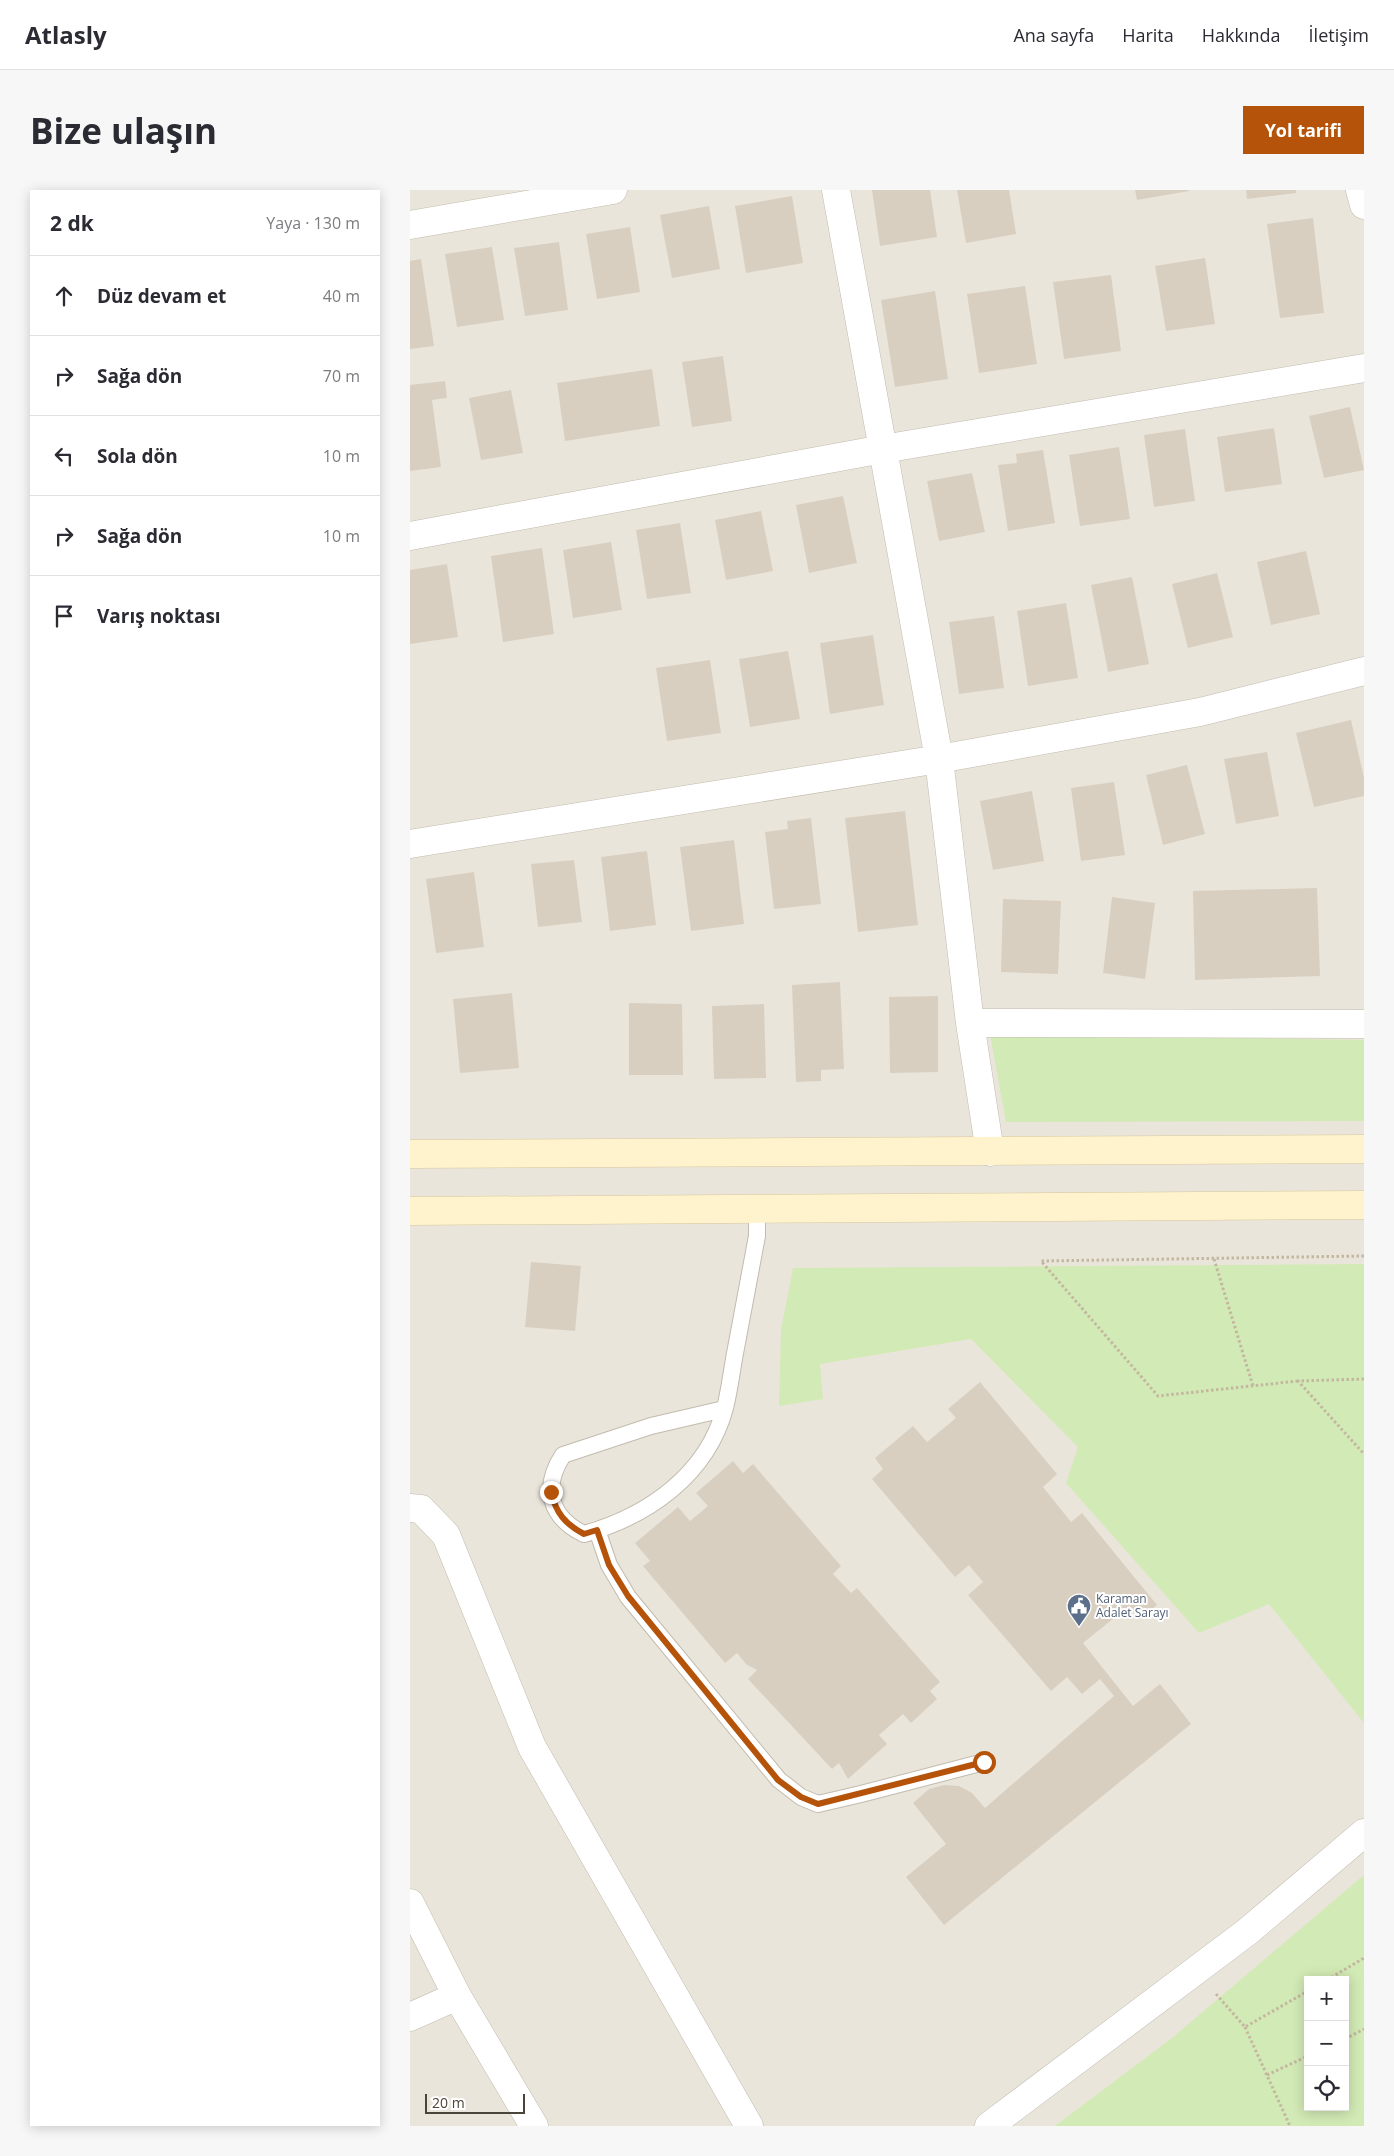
<!DOCTYPE html>
<html lang="tr">
<meta charset="utf-8">
<style>
body{margin:0;font-family:"Open Sans",sans-serif;background:#f7f7f7;color:#2b2b33}
.controls{position:absolute;right:15px;bottom:15px;display:grid;overflow:hidden;border-radius:0px;box-shadow:0 2px 12px #0003}
.controls button{width:45px;height:45px;display:grid;place-items:center;padding:0;border:0;border-bottom:1px solid #e1e1e2;background:#fff;color:#2b2b33;font:25px sans-serif}
.scale{position:absolute;left:15px;bottom:12px;width:100px;box-sizing:border-box;padding-left:5px;border:2px solid #4b4439;border-top:0;font-size:14px;line-height:18px;white-space:nowrap;color:#4b4439;-webkit-text-stroke:4px #fff;paint-order:stroke}
.stop{position:absolute;width:15px;height:15px;margin:-11px;border:4px solid #b45309;border-radius:50%;background:#fff}
.stop.end{background:#b45309;border-color:#fff;box-shadow:0 1px 5px #0008}
.list{margin:0;padding:0;list-style:none}
h2{display:flex;justify-content:space-between;align-items:center;height:65px;margin:0;padding:0 20px;font-size:21px}
h2 small{font-size:16px;font-weight:400;color:#7c7c81}
.list li{display:grid;grid-template-columns:32px 1fr auto;gap:15px;align-items:center;box-sizing:border-box;height:80px;padding:0 20px;border-top:1px solid #e1e1e2}
.list b{display:block;font-size:19px;white-space:nowrap}
.list em{font-size:16px;font-style:normal;color:#7c7c81}
.icon{flex:none;width:28px;height:28px;fill:none;stroke:currentColor;stroke-width:2;stroke-linecap:round;stroke-linejoin:round}
.map{position:relative;flex:none;width:954px;height:1936px;overflow:hidden;border-radius:0px}
header{display:flex;align-items:center;gap:30px;box-sizing:border-box;height:70px;padding:0 25px;background:#fff;border-bottom:1px solid #e1e1e2}
header strong{font-size:24px}
nav{display:flex;gap:28px;margin-inline-start:auto;font-size:18px}
.intro{display:flex;align-items:center;justify-content:space-between;box-sizing:border-box;height:120px;padding:0 30px}
h1{margin:0;font-size:35px}
.button{padding:12px 22px;border-radius:0px;background:#b45309;color:#fff;font-size:18px;font-weight:700}
main{display:flex;gap:30px;padding:0 30px}
aside{flex:1;background:#fff;border-radius:0px;box-shadow:0 2px 12px #0003}
.map>svg:first-child{display:block}
</style>
<header>
<strong>Atlasly</strong>
<nav><a>Ana sayfa</a><a>Harita</a><a>Hakkında</a><a>İletişim</a></nav>
</header>
<div class="intro"><h1>Bize ulaşın</h1><a class="button">Yol tarifi</a></div>
<main>
<aside>
<h2>2 dk<small>Yaya · 130 m</small></h2>
<ul class="list">
<li><svg class="icon" aria-label="ahead" viewBox="0 0 24 24"><path d="M12 20V5M6 11l6-6 6 6"/></svg><div><b>Düz devam et</b></div><em>40 m</em></li>
<li><svg class="icon" aria-label="right" viewBox="0 0 24 24"><path d="M7 20v-9h11M14 6l5 5-5 5"/></svg><div><b>Sağa dön</b></div><em>70 m</em></li>
<li><svg class="icon" aria-label="left" viewBox="0 0 24 24"><path d="M17 20v-9H6M10 6l-5 5 5 5"/></svg><div><b>Sola dön</b></div><em>10 m</em></li>
<li><svg class="icon" aria-label="right" viewBox="0 0 24 24"><path d="M7 20v-9h11M14 6l5 5-5 5"/></svg><div><b>Sağa dön</b></div><em>10 m</em></li>
<li><svg class="icon" aria-label="arrive" viewBox="0 0 24 24"><path d="M6 21V4h12l-3 4 3 4H6"/></svg><div><b>Varış noktası</b></div></li>
</ul>
</aside>
<div class="map">
<svg width="954" height="1936" viewBox="0 0 954 1936">
<rect width="100%" height="100%" fill="#f6f3ec"/>
<path fill="#eae5da" fill-rule="evenodd" d="M0,0H954V1936H0ZM898,1790H935V1917H898Z"/>
<path fill="#d2eab5" fill-rule="evenodd" d="M580,844L954,850V931L596,932Z
M954,1074V1533L859,1414L789,1443L656,1293L668,1257L561,1149L410,1174L413,1209L369,1216L371,1140L383,1078Z
M954,1685V1936H645L762,1848ZM898,1790H935V1917H898Z"/>
<path fill="#d8cfc1" d="M462,0H520L527,47L470,56Z
M547,0H599L606,44L556,53Z
M725,0H779V1L727,10Z
M836,0H886V3L837,9Z
M382,6L393,73L336,83L325,16Z
M299,16L310,79L262,88L250,25Z
M903,28L914,123L870,128L857,34Z
M220,37L230,102L187,109L176,44Z
M149,52L158,120L115,126L104,58Z
M82,57L94,130L47,137L35,64Z
M795,68L805,134L756,141L745,76Z
M11,69L24,156L0,159V71Z
M701,85L711,161L654,169L643,92Z
M615,96L627,174L569,183L557,104Z
M525,101L538,189L485,197L471,110Z
M313,166L322,231L282,237L272,172Z
M242,179L250,236L155,251L147,193Z
M35,191L37,208L22,210L31,277L0,281V195Z
M101,200L113,263L71,270L59,208Z
M940,217L954,280L914,288L899,226Z
M864,238L872,294L815,302L807,247Z
M775,239L785,311L744,317L734,245Z
M709,257L720,329L670,336L659,265Z
M633,260L645,333L598,341L588,275L607,273L606,264Z
M562,283L575,342L529,351L517,291Z
M433,306L447,373L399,383L386,315Z
M351,321L363,381L316,390L305,330Z
M270,333L281,403L237,409L226,340Z
M201,352L212,420L163,428L153,360Z
M132,358L144,444L93,452L81,366Z
M896,361L910,424L861,435L847,372Z
M37,374L48,447L0,454V380Z
M807,383L823,447L778,458L762,394Z
M722,387L739,474L698,482L681,395Z
M656,413L668,488L618,496L607,421Z
M584,426L594,498L549,504L539,432Z
M463,445L474,515L420,524L410,453Z
M378,461L390,529L340,537L329,469Z
M300,470L311,543L257,551L246,478Z
M941,530L954,588V606L904,617L886,543Z
M857,562L869,626L826,634L814,569Z
M777,575L795,644L753,655L736,585Z
M704,592L715,665L671,671L661,598Z
M622,601L634,671L583,680L570,611Z
M495,621L508,735L448,742L435,628Z
M401,628L411,714L364,719L355,642L378,639L377,631Z
M324,650L334,734L281,741L270,657Z
M237,661L246,735L200,741L191,667Z
M164,670L172,732L128,737L121,674Z
M64,682L74,757L26,763L16,689Z
M907,698L910,786L785,790L783,701Z
M702,707L745,713L735,789L693,783Z
M593,709L651,711L648,784L591,782Z
M430,792L434,879L411,880V891L386,892L382,795Z
M102,803L109,878L50,883L43,809Z
M528,806V882L480,883L479,807Z
M219,813L272,814L273,885H219Z
M354,814L356,888L304,889L302,816Z
M121,1072L171,1076L165,1141L115,1137Z
M570,1192L647,1284L633,1297L661,1332L672,1323L747,1415L729,1429L719,1416L673,1453L723,1516L750,1494L781,1534L534,1735L496,1687L536,1654L503,1613L519,1599L534,1595L549,1596L562,1603L575,1618L704,1506L690,1489L672,1504L657,1487L641,1501L558,1405L573,1392L559,1375L545,1387L462,1289L473,1279L465,1268L503,1236L517,1252L546,1228L538,1219Z
M323,1271L333,1283L343,1274L431,1376L423,1384L441,1403L447,1398L530,1492L520,1501L527,1509L501,1533L493,1524L469,1545L477,1554L438,1589L429,1573L422,1579L338,1489L347,1480L337,1475L327,1463L315,1473L233,1376L240,1371L225,1353L268,1317L280,1331L298,1316L286,1303Z"/>
<g fill="none" stroke-linecap="round" stroke-linejoin="round">
<defs>
<path id="lane" d="M314,1219L241,1236L153,1265C132,1297 139,1327 174,1344C238,1326 297,1285 315,1218C320,1198 322,1178 326,1158C333,1121 340,1083 347,1046V1020
M187,1340L199,1375L218,1407L369,1590L391,1607L408,1614L451,1604L574,1572"/>
<path id="street" d="M426,0L529,569L560,833L580,962
M950,0L954,15
M0,35L203,0
M0,346L473,259L954,178
M0,654L529,569L790,522L954,481
M560,833L954,834
M0,1318L11,1319L36,1345L122,1557L339,1936
M0,1713L47,1806L124,1936
M0,1827L47,1806
M579,1936L837,1742L954,1643"/>
<path id="secondary" d="M0,964L954,959
M0,1021L954,1015"/>
</defs>
<use href="#lane" stroke="#c2bbae" stroke-width="18"/>
<use href="#street" stroke="#c2bbae" stroke-width="29"/>
<use href="#secondary" stroke="#d6c79b" stroke-width="29"/>
<path stroke="#c4b79f" stroke-width="3" stroke-dasharray="2.5 2.5" stroke-linecap="butt" d="M804,1069L843,1196
M954,1189L888,1191L954,1264
M888,1191L748,1206L631,1071L954,1066
M917,1790L954,1768
M806,1804L835,1837L898,1801
M835,1837L880,1936
M935,1849L954,1839
M857,1885L898,1866"/>
<use href="#lane" stroke="#fff" stroke-width="16"/>
<use href="#street" stroke="#fff" stroke-width="28"/>
<use href="#secondary" stroke="#fff3cd" stroke-width="28"/>
</g>
<g fill="none" stroke-linecap="round" stroke-linejoin="round">
<path stroke="#b45309" stroke-width="6" d="M141,1302C146,1323 155,1334 174,1344L187,1340L199,1375L218,1406L368,1590L391,1607L408,1614L574,1572"/>
</g>
<defs>
<symbol id="civic-pin" viewBox="-11 -11 22 30"><path d="M0 17L-7.5 6A9.5 9.5 0 1 1 7.5 6Z" fill="#5c6f8a" stroke="#fff"/><path d="M-.6-6.5H3V-4.5H.6V-3L4-1V1h2V6H-6V1h2V-1L-.6-3ZM-1.2 2.5V6h2.4V2.5Z" fill="#fff"/></symbol>
</defs>
<g fill-rule="evenodd">
<use href="#civic-pin" x="655" y="1402" width="28" height="38"/>
</g>
<g text-anchor="middle" stroke-width="4" stroke-linejoin="round" paint-order="stroke">
<g font-size="12" fill="#4e5e75" stroke="#fff" text-anchor="start">
<text x="686" y="1413">Karaman<tspan x="686" dy="14">Adalet Sarayı</tspan></text>
</g>
</g>
</svg>
<div class="controls">
<button>+</button>
<button>−</button>
<button><svg class="icon" aria-label="locate" viewBox="0 0 24 24"><circle cx="12" cy="12" r="6"/><path d="M12 2v4M12 18v4M2 12h4M18 12h4"/></svg></button>
</div>
<div class="scale">20 m</div>
<div class="stop" style="left:574px;top:1572px"></div>
<div class="stop end" style="left:141px;top:1302px"></div>
</div>
</main>
